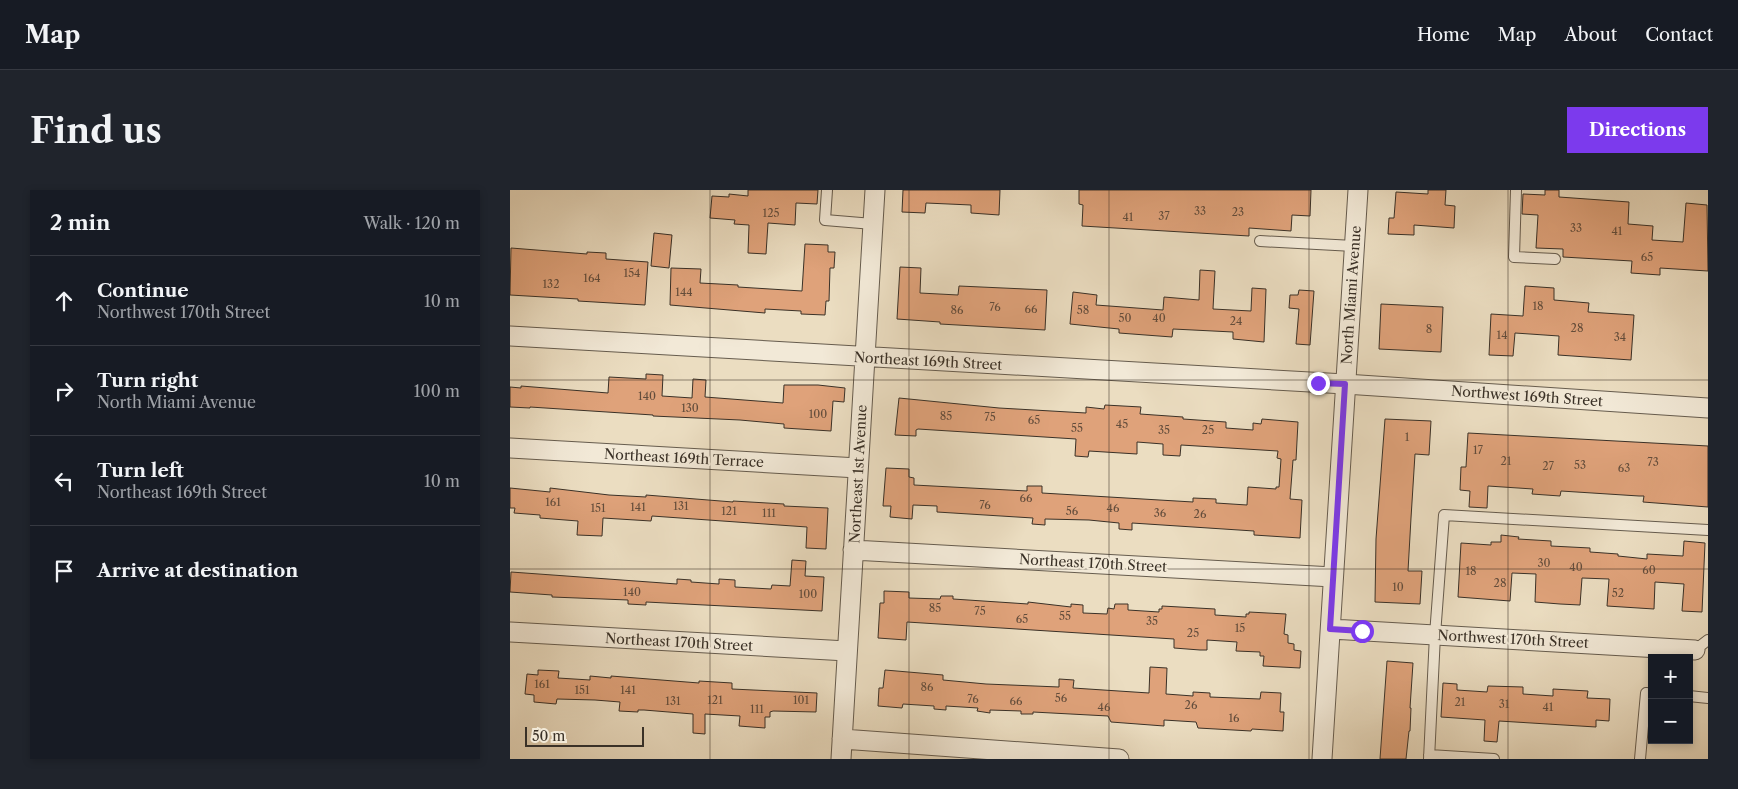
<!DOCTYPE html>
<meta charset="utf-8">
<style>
body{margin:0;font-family:"Libre Caslon Text",serif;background:#20242c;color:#f1f3f6}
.controls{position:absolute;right:15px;bottom:15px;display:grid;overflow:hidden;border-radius:0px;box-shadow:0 2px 8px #0003}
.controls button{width:45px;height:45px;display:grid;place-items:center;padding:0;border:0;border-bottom:1px solid #363941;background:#171b24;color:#f1f3f6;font:25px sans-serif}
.scale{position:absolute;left:15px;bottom:12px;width:119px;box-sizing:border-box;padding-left:5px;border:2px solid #3a3127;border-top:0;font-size:14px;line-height:18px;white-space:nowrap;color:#3a3127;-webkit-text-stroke:4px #f2e9d7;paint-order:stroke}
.stop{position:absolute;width:15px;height:15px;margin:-11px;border:4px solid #7c3aed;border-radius:50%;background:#fff}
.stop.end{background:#7c3aed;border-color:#fff;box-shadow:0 1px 5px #0008}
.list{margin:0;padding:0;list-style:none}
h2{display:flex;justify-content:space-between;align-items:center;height:65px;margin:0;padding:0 20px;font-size:21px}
h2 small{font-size:16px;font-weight:400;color:#9ea1a6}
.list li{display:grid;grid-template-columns:32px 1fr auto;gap:15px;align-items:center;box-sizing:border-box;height:90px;padding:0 20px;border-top:1px solid #363941}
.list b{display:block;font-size:19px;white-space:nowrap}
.list p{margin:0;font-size:16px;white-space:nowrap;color:#9ea1a6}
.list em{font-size:16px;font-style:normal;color:#9ea1a6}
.icon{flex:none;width:28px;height:28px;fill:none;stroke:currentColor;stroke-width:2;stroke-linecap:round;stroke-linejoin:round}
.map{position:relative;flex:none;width:1198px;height:569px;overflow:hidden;border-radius:0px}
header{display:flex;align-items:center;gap:30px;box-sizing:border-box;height:70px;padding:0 25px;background:#171b24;border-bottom:1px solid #363941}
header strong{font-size:24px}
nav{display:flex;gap:28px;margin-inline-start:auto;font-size:18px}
.intro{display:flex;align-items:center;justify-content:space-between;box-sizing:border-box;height:120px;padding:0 30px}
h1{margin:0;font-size:35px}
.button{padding:12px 22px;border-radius:0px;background:#7c3aed;color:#fff;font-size:18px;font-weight:700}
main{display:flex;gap:30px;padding:0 30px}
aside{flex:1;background:#171b24;border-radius:0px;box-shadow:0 2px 8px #0003}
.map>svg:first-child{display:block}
</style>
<header>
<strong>Map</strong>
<nav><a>Home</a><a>Map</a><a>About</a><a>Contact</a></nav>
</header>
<div class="intro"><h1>Find us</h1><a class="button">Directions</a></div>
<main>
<aside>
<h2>2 min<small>Walk · 120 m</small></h2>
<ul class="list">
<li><svg class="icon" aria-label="ahead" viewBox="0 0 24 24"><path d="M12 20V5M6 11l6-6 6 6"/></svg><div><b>Continue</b><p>Northwest 170th Street</p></div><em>10 m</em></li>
<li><svg class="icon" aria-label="right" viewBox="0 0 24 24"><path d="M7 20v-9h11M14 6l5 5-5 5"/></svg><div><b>Turn right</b><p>North Miami Avenue</p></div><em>100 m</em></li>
<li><svg class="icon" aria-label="left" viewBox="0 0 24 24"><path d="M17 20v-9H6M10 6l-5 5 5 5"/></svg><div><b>Turn left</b><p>Northeast 169th Street</p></div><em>10 m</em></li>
<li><svg class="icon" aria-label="arrive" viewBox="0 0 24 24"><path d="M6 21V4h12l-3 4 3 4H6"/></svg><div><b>Arrive at destination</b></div></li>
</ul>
</aside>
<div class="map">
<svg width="1198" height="569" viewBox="0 0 1198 569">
<rect width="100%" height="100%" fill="#ebddc1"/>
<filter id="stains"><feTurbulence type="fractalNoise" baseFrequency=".004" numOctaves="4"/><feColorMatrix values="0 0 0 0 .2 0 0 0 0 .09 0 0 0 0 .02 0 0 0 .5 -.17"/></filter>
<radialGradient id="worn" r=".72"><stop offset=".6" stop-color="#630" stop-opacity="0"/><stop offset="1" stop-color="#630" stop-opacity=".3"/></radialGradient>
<path fill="#dfa27a" stroke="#3a3127" d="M238,0H308L307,14L286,13L285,35L258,33L256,64L238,63L239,35L224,34L225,30L200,28L202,6L219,7V4L238,6Z
M393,0H490L489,25L461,23V15L416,13L415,23L392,22Z
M569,0H801L800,26L782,25L781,41L739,38V46L572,36L573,15L569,14Z
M918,0H936L935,15L945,16L944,38L904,35V45L878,44L879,28H884L886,2L918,4Z
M1035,0H1049V7L1119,12L1118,34L1143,36L1142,50L1173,52L1176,13L1197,15L1198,81L1150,78V85L1121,83L1122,71L1053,67V59L1026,58L1028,25L1012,24L1013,4L1035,5Z
M144,43L162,45L159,78L141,76Z
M295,54L318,55V62H325L324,78H320L319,111H316L315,125L291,124V121L255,119V123L160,115L161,78L191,79L190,93L228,95V97L292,101Z
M1,58L77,64V62L96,63V69L138,72L135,115L68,111V109L0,105Z
M390,77L411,78L410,103L448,105L449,96L537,100L535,140L430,134V132L387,129Z
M690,80L705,81L703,119L741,121L742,98L756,99L754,152L723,149V142L663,139L662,147L609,143V139L560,134L563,102L587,105L586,115L653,120L654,107L689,110Z
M1015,96L1044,98V110L1079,113L1078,122L1124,125L1121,170L1048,165L1049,146L1005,143L1003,166L979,165L981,124L1013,126Z
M789,100L804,101L800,155L786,154L789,119L779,118L780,105H788Z
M871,114L933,117L931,162L869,159Z
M136,184L153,185L152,206L182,208L183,189L196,190L195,207L273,213L274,195H308L335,198L334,212L323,211L321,241L274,238V234L230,230L143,226V225L20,217V218L0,217V197L11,198V196L98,203L99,187L136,189Z
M389,208L489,218L576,223V217L594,219L595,215L631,217L630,224L673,227V229L716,232V238L743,240V233L751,234L752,229L788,232L786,270H783L780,309L792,310L790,348L744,345V341L622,333V340L609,339V333L579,330L535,329V335L522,334L523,328L427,322V316L403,315L402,329L380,327L381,316H373L376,278L399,279V287L404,288V295L517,301V296H532V303L683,312V308L706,309V313L737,315L738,297L766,299V297H769L771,269L767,268L768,261L671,255L670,266L653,265V254L627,252V264L579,261L578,267L565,266L566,249L408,239L406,240V246L385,245Z
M875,229L921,231L919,265L905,264L901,328L898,381H912L910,414L865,412L866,349Z
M958,243L1198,256V317L1133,312L1134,306H1129L1051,301L1050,306L1022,304L1023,299L978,296L977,318L959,317L960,301L950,300L951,277H956Z
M0,298L40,302V298L99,305L136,307V305L223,312V311L274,314V316L318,318L316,359L296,358L297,337L142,326L141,331L93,328L92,346L67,345L68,331L30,328V325L4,323L5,318H0Z
M991,345L1009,347L1008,349L1041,351V356L1080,358V362L1108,364V366L1137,369V364L1173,366L1174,351L1195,353L1192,422L1172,421L1174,394L1145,392L1144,419L1097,416L1099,389L1072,388L1070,415L1050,414L1025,412L1026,384L1002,383L1000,411L948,407L951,353L981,355V352H991Z
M282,370L296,371L295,386L314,387L312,421L136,412V415L118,414V410L42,407V405L0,402L1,382L167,394V389L181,390V392L209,394V389L225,390V397L261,399L262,395L280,396Z
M374,401L399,402V408L430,409L431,406H443V409L518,414V412L561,417V414L573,415V423L597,424L598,418L604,419L605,414H618V420L649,422V419H652V416L705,419V425L736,427V424H739V422L776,424L774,444L778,445V453L784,454V460L791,461L790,478L753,476L754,466H750V462L726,461L727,452L697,450V460H690L664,458V449L397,432L396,450L368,448L370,413H374Z
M877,471L903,473L900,518H901L900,541H899L896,569H870Z
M640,477L657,478L656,504L683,506V502L700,503V507L750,509L751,502L771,503L770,522H774L773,541L742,539L741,541L688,538L686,532L654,530V536L601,532L598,526L523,522V524H511V521L480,520V523L467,521L468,518L436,516V520L424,519V516L393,514L392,518L368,516L369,498H373L375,480L433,485V490L476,494L549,497V489L564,490L563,498L639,503Z
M28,480L49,481L48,488L80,490V486L101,488V486L189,493V491L222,493V499L307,503L306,522L263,521L260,522V527H255V538L229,536L230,526L195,524V544L183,543V524L134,520H128V522L109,521L110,512L85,510L47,509L46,514L24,512V505L15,504L17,484L28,485Z
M933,493L947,494V500L977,502L978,496L1013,497V504L1043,506V499L1078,501L1077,508L1100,509L1099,531L1086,530V537L989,531L987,552L974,551L975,530L931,527Z"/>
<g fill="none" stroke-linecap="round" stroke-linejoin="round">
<defs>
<path id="service" d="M317,0L315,30L363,34
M1006,0L1004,67L1045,69
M750,51L844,56
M1185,460L1198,450
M1179,506L1198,508
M919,565L984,569
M919,569L925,445L934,325L1198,340
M1130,569L1136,503L1142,504"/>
<path id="minor" d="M0,146L835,194L1198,218
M0,258L348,278
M343,360L823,387
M821,439L1185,460
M0,442L337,461
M332,549L609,569
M331,569L365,0
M812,569L848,0"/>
</defs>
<use href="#service" stroke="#665c4e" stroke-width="12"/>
<use href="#minor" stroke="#665c4e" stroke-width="21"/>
<use href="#service" stroke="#f2e9d7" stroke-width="10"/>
<use href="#minor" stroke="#f2e9d7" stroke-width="19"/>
</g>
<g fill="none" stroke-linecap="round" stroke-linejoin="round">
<path stroke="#7c3aed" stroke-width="6" d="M808,193L835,194L820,439L852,441"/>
</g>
<path fill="none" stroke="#3a3127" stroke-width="1" stroke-opacity="0.55" d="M200,0V569M399,0V569M599,0V569M799,0V569M998,0V569M0,190H1198M0,379H1198"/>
<g text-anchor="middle" stroke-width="4" stroke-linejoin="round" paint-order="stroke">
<g font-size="11" fill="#634d3c">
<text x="690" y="25">33</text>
<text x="728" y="26">23</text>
<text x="261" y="27">125</text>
<text x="654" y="30">37</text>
<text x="618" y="31">41</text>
<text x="1066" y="42">33</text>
<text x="1107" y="45">41</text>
<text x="1137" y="71">65</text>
<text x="122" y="87">154</text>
<text x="82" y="92">164</text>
<text x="41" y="98">132</text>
<text x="174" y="106">144</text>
<text x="1028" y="120">18</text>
<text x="485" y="121">76</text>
<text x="521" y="123">66</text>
<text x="447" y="124">86</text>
<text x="573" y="124">58</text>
<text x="615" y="132">50</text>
<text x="649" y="132">40</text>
<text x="726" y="135">24</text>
<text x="1067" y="142">28</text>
<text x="919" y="143">8</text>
<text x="992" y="149">14</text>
<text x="1110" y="151">34</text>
<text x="137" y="210">140</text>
<text x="180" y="222">130</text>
<text x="308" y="228">100</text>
<text x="436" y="230">85</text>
<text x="480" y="231">75</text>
<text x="524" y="234">65</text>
<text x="612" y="238">45</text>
<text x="567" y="242">55</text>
<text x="654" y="244">35</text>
<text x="698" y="244">25</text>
<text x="897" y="251">1</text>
<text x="968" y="264">17</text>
<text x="996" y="275">21</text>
<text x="1143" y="276">73</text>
<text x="1070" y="279">53</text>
<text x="1038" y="280">27</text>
<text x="1114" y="282">63</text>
<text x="516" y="312">66</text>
<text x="43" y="316">161</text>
<text x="475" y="319">76</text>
<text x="171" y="320">131</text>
<text x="128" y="321">141</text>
<text x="88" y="322">151</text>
<text x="603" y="322">46</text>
<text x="219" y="325">121</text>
<text x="562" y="325">56</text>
<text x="259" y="327">111</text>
<text x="650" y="327">36</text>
<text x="690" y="328">26</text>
<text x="1034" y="377">30</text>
<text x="1066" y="381">40</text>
<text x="1139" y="384">60</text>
<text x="961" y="385">18</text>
<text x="990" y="397">28</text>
<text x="888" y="401">10</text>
<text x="122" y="406">140</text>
<text x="1108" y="407">52</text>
<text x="298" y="408">100</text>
<text x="425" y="422">85</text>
<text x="470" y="425">75</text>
<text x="555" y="430">55</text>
<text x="512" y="433">65</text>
<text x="642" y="435">35</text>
<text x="730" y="442">15</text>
<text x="683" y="447">25</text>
<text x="32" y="498">161</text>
<text x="417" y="501">86</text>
<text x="72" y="504">151</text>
<text x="118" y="504">141</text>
<text x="551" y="512">56</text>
<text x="463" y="513">76</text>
<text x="205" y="514">121</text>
<text x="291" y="514">101</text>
<text x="163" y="515">131</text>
<text x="506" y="515">66</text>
<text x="950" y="516">21</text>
<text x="994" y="518">31</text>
<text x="681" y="519">26</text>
<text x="594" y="521">46</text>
<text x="1038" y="521">41</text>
<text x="247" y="523">111</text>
<text x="724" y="532">16</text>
</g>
<g font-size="14" fill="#3a3127" stroke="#f2e9d7">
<text transform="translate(841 105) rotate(-86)" y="5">North Miami Avenue</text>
<text transform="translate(418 171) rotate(3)" y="5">Northeast 169th Street</text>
<text transform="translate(1017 206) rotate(4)" y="5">Northwest 169th Street</text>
<text transform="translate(174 268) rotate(3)" y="5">Northeast 169th Terrace</text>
<text transform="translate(348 284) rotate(-87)" y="5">Northeast 1st Avenue</text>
<text transform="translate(583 373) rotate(3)" y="5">Northeast 170th Street</text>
<text transform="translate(1003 449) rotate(3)" y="5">Northwest 170th Street</text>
<text transform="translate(169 452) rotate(3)" y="5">Northeast 170th Street</text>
</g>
</g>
<rect width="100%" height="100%" filter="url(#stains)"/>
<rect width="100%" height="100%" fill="url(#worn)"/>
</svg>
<div class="controls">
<button>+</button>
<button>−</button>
</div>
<div class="scale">50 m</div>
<div class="stop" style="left:852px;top:441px"></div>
<div class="stop end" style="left:808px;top:193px"></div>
</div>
</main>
